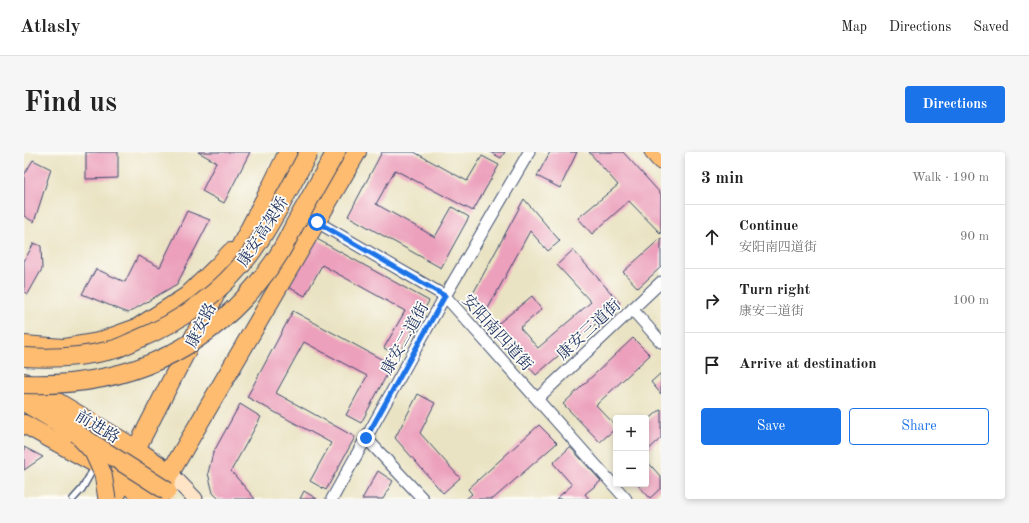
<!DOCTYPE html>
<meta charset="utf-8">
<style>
body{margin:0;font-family:"Old Standard TT","Noto Serif SC",serif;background:#f6f6f6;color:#222}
.controls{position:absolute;right:12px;bottom:12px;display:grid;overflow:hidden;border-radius:4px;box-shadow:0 2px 6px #0003}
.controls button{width:36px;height:36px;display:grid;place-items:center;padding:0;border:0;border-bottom:1px solid #e0e0e0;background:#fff;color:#222;font:20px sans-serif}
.stop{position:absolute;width:12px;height:12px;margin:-9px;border:3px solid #1a73e8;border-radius:50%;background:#fff}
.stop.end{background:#1a73e8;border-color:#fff;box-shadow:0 1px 4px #0008}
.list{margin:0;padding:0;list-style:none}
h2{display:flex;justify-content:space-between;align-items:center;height:52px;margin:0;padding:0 16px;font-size:17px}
h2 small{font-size:13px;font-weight:400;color:#767676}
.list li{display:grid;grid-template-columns:26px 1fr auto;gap:12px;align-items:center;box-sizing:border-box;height:64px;padding:0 16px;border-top:1px solid #e0e0e0}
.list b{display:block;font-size:15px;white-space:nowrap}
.list p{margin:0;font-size:13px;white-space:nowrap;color:#767676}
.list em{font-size:13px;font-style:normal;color:#767676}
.actions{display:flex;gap:8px;padding:12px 16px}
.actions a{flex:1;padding:9px 0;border:1px solid #1a73e8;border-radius:4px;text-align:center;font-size:14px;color:#1a73e8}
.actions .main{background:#1a73e8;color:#fff}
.icon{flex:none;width:22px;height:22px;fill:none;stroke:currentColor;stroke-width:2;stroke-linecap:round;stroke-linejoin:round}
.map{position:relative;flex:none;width:637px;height:347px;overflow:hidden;border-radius:4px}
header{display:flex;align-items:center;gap:24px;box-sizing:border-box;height:56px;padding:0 20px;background:#fff;border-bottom:1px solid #e0e0e0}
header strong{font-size:19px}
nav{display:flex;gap:22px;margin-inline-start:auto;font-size:14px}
.intro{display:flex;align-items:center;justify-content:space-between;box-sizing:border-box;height:96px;padding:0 24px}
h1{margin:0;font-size:28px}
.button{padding:10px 18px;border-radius:4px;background:#1a73e8;color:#fff;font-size:14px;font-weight:700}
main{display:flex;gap:24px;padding:0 24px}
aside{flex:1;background:#fff;border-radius:4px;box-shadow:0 2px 6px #0003}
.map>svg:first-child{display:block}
</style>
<header>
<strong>Atlasly</strong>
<nav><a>Map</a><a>Directions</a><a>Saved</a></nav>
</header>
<div class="intro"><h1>Find us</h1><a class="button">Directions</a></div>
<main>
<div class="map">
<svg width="637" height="347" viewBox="0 0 637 347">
<rect width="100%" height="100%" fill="#fdfcf7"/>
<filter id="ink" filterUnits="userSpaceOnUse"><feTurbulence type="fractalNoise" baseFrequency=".025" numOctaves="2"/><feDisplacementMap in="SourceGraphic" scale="8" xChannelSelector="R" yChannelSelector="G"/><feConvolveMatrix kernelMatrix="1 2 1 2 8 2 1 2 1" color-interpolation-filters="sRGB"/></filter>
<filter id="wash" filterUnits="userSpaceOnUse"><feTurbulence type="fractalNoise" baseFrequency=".012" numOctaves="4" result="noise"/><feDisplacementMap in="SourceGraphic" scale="16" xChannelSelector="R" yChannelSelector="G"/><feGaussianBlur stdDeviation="0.9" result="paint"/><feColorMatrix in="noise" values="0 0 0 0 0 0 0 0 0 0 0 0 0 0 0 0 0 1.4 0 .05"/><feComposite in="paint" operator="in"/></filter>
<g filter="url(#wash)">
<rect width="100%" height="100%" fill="#eae3c3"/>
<g id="blocks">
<path fill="#eca0bc" d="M62,0H94V26L62,27Z
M174,0H226L200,51L178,39L192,10Z
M358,0H390L443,29L458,4L475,13L449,59L371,18L352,52L411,85L428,55L445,65L417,116L324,64Z
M466,0H481L477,6Z
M526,0H553L536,36L513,24Z
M565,0H599L637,42V82L605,49L568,82L554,66L594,33Z
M9,8L27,17L10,70L0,64V23Z
M500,47L536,89L524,99L506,79L461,162L445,149Z
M163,59L186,68L153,132L104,161L58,142L72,117L101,130L114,104L136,115Z
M291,86L405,149L374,204L360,196L381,159L298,113L281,144L264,135Z
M637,86V115L614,136L599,120Z
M10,91L17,94L18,117L4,142L0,140V109Z
M549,98L596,151L512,223L470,175L508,144L518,157L496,176L514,196L567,150L533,113Z
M269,159L368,213L337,271L322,263L343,224L280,190L252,241L331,285L302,338L286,329L307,291L223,245Z
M609,186L626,203L572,253L592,274V276L576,290L539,252Z
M637,221V242L627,230Z
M394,242L411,251L396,281L436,326L419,341L371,286Z
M216,252L237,265L207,319L231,347H195L189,341L184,321L189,301Z
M637,257V286L622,300V270Z
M515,273L533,291L469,347H442L448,342L444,337Z
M0,295L19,305L0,318Z
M546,295L577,329L561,342L565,347H532L548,333L529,311Z
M622,308L637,325V336L626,346L613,332H622Z
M354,319L369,329L359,347H338Z
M280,339L293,347H276Z"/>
</g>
</g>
<g filter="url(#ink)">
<use href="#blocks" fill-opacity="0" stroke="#3a4a6d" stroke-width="1"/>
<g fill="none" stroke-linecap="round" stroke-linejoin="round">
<defs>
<path id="service" d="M49,347L58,337L71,314"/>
<path id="minor" d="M293,70L421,144L602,347
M608,157L637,190
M513,247L637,130
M342,286L399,347
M308,347L421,144L505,0"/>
<path id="secondary" d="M146,321L171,347"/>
<path id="primary" d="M629,0L637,9"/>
<path id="trunk" d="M0,193L39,196L74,190L113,176L163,144L193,115L207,100
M0,230L112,297L146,321
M0,250L52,281
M0,272L72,312L98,328L123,347
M91,347L98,328L112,297L248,33L264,0
M134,347L146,321L333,0"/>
</defs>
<use href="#service" stroke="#3a4a6d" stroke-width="8"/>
<use href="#minor" stroke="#3a4a6d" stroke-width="13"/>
<use href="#secondary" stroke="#3a4a6d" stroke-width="17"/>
<use href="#primary" stroke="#3a4a6d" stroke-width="19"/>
<use href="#trunk" stroke="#3a4a6d" stroke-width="20"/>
<use href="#service" stroke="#fff" stroke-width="5.5"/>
<use href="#minor" stroke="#fff" stroke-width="11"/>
<use href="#secondary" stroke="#ffe4c6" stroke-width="15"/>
<use href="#primary" stroke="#febc70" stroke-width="17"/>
<use href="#trunk" stroke="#febc70" stroke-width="18"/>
<defs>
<path id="primary-bridge" d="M56,286L69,300L79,322L83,347"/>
<path id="trunk-bridge" d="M0,205C29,207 59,205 88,198C95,196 103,192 110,189C157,170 200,139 229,98C251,67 267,33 285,0
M0,232C105,236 188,197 249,111C258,99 264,86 270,74C284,49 298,25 312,0
M52,281L143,339"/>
</defs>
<use href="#primary-bridge" stroke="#3a4a6d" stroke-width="19" stroke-linecap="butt"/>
<use href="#trunk-bridge" stroke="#3a4a6d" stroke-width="20" stroke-linecap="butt"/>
<use href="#primary-bridge" stroke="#febc70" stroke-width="17"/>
<use href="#trunk-bridge" stroke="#febc70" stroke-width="18"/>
</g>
</g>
<g fill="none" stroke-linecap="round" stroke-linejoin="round" filter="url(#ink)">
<path stroke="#1a73e8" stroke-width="5" d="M293,70L421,144L342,286"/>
</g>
<g text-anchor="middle" stroke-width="3.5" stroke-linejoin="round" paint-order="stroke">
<g font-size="16" fill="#1b2f5e" stroke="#fdfcf7">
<text transform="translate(238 79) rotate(-57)" y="6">康安高架桥</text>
<text transform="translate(176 173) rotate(-63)" y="6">康安路</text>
<text transform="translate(564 177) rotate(-43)" y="6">康安三道街</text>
<text transform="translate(474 180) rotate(48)" y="6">安阳南四道街</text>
<text transform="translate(380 186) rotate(-61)" y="6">康安二道街</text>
<text transform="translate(74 274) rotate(31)" y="6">前进路</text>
</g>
</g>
</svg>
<div class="controls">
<button>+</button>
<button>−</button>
</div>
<div class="stop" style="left:293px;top:70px"></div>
<div class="stop end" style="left:342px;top:286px"></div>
</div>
<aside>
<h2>3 min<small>Walk · 190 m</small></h2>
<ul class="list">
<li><svg class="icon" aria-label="ahead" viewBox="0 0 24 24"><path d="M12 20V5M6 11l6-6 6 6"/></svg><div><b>Continue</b><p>安阳南四道街</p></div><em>90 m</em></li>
<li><svg class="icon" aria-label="right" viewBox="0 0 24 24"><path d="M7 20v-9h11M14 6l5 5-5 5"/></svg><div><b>Turn right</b><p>康安二道街</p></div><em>100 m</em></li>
<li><svg class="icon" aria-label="arrive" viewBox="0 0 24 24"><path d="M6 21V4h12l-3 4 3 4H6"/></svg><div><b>Arrive at destination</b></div></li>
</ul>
<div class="actions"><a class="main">Save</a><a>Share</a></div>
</aside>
</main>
